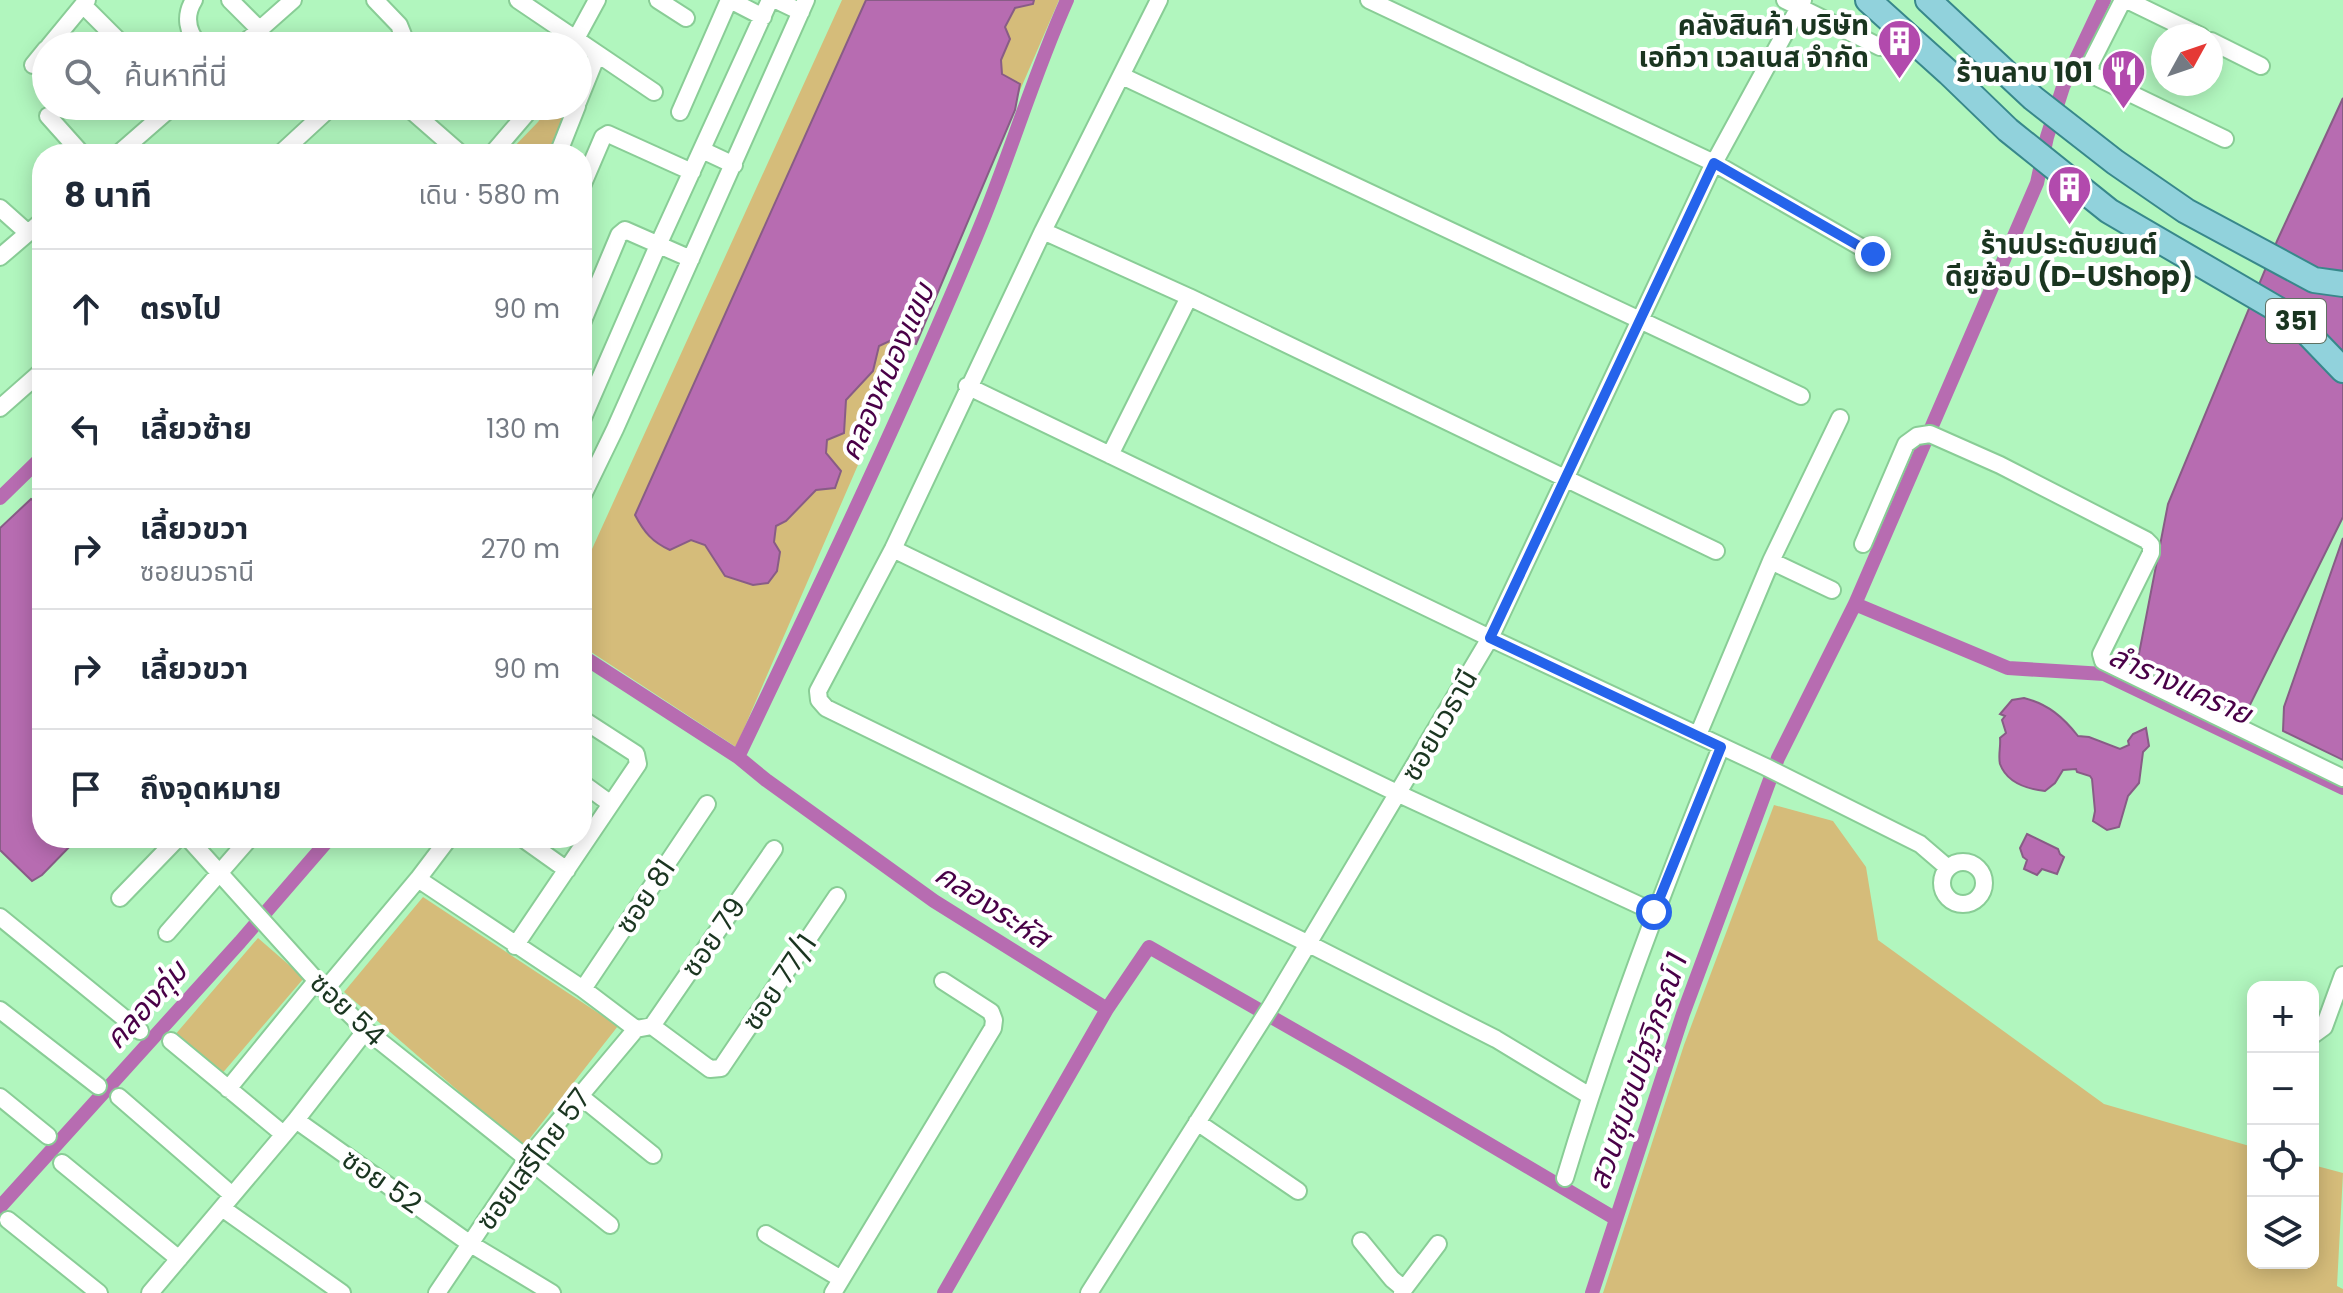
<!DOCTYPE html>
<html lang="th">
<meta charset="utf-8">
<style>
body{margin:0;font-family:Poppins,"Noto Sans Thai",sans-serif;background:#f2f2f3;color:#1f2937}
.controls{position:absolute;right:24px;bottom:24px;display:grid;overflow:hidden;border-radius:16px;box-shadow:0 4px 20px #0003}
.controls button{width:72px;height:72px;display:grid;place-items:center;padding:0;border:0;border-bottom:2px solid #e0e1e3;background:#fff;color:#1f2937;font:40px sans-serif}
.compass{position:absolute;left:2151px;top:24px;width:72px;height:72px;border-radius:50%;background:#fff;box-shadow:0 4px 20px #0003;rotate:50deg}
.stop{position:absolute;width:24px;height:24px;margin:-18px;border:6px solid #2563eb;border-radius:50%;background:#fff}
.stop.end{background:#2563eb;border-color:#fff;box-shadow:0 2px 8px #0008}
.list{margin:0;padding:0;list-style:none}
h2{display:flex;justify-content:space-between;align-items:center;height:104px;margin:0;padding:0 32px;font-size:34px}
h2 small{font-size:26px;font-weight:400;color:#747a83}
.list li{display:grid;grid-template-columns:52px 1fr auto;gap:24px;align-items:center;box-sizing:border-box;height:120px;padding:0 32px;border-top:2px solid #e0e1e3}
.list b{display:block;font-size:30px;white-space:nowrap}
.list p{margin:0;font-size:26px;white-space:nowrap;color:#747a83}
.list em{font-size:26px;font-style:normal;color:#747a83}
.icon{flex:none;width:44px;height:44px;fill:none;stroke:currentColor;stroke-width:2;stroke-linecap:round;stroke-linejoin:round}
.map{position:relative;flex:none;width:2343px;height:1293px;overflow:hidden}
.search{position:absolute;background:#fff;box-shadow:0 4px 20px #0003;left:32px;top:32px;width:560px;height:88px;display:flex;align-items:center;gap:20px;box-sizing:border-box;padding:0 28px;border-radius:44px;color:#747a83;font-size:30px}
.panel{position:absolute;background:#fff;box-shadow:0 4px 20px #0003;left:32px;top:144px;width:560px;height:704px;border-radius:32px}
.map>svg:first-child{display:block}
</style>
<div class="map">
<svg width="2343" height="1293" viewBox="0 0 2343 1293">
<rect width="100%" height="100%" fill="#b1f6be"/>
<path fill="#d5bc7a" d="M842,0H1059L736,747L582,646V571Z
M549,106H570L553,154H507L538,122Z
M1774,805L1833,821L1866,867L1878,940L2104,1104L2253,1147V1263H2313V1165L2343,1173L2337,1286L2343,1289V1293H1603L1684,1045Z
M423,897L618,1026L523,1147L344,992Z
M258,938L304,978L220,1076L174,1036Z"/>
<path fill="#b76cb1" stroke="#885c86" stroke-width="2" d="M866,0H1034L1033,4L1015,8L1005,27L1010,39L1001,60L1002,74L1020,84L1015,110L916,344L896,338L879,346L873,371L846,400L844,433L827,440L826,453L841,471L835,488L816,490L786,521L776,526L774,542L780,552L777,571L768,583L753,585L725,576L705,545L691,540L670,550C652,542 644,532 635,515Z
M2343,98V517L2243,719L2137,664L2168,504L2277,241Z
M31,499L42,505V838H78L42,875L32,881L0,850V528Z
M2343,538V760L2283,731L2284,707Z
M2024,698C2048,704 2063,717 2078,736L2089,737L2120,749L2129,745L2128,741L2133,734L2146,728L2149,746L2143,752L2139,783L2128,796L2119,827L2107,830L2093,821L2095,811L2092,779L2090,776L2077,772L2076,769L2063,770L2055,783L2045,791C2027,789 2007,783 2000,764C1998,755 2001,746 2000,738L2006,733L2002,720L2005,716L2000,714L2012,700Z
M2027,834L2058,849L2060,854L2064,857L2057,874L2042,869L2037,875L2024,869L2027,860L2023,857L2020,848Z"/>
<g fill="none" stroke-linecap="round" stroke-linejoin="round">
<path stroke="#b76cb1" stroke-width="14" d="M0,498L42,457
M1855,604L2008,668L2104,674L2343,788
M582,656L738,757L766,780L934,901L1107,1009L944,1293
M738,757C821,583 904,410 978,232C1010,156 1033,76 1067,0
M1107,1009L1149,947L1350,1062L1616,1219
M0,1207L240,942L330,838
M1592,1293L1683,1014L1778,758L1855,604L2037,183L2047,137L2063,87L2104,0"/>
<defs>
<path id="street" d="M194,0C184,16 187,32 200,46
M230,0L260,30
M375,0L399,25L403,35L397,46
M518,0L654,92
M658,0L686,18
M730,0L763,17
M776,0L801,12
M1159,0L1043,231L893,549L818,691L819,700L826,708L1307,943L1496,1039L1590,1096
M1369,0L1714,163L1873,254
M1785,0L1880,47
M2123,0L2091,63L2090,74L2225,139
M2127,0L2201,36
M83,5L124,46
M2211,41L2261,66
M49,46L87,0
M241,46L293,0
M572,46L597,0
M33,65L46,49
M1122,76L1801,396
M578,102L597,55
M413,112L461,154
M680,112L729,0
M48,116L82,154
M702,150L734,165
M118,154L173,106
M280,154L332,106
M492,154L533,106
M558,154L577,106
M582,186L603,137L608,134L692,172
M0,208L28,233
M1043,231L1189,297L1716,551
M0,257L42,221
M582,323L619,235L625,230L691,259
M967,386L1490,638L1766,767L1920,844L1948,868
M0,408L42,371
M582,420L659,243L770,0
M1110,455L1189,297
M582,497L615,429L806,0
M1863,544L1906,444L1917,436L1930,434L2000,465L2146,540L2151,545V553L2101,654L2103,661L2343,778
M893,549L1399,794L1654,912
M1771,561L1832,590
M1698,735L1771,561L1840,418
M582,783L611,804
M188,838L325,990L366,1030L610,1225
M522,838L567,870
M1942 883a21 21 0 1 1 42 0a21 21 0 1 1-42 0Z
M418,879L583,989L636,1029
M120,898L178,838
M0,917L140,1031
M167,933L250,838
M515,946L638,764L636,754L582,719
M583,989L707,804
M325,990L418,879L449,838
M0,1010L98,1086
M652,1026L774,849
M636,1029L652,1026L710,1069L721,1068L837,896
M2313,1035L2324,1027L2343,975
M171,1041L282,1133
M228,1089L317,980
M580,1096L653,1155
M0,1097L48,1136
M119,1097L231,1194
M296,1120L469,1243L552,1293
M1197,1122L1298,1191
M62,1163L179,1259
M1565,1178C1609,1031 1663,889 1721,747
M222,1208L342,1293
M8,1220L99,1293
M766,1234L841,1279
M1361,1241L1392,1279L1404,1289L1402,1293
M1404,1289L1438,1244
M150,1293L296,1120L366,1030
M437,1293L527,1159L636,1029
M833,1293L993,1028L994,1020L991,1012L943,981
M1089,1293L1271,1006L1490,638L1714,163L1803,0"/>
<path id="primary" d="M1868,0L1949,73L2008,130L2109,211L2294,319L2343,370
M1928,0L2033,98L2115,162L2186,211L2314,280L2343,284"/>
</defs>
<use href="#street" stroke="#89cd96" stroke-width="20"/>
<use href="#primary" stroke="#38888b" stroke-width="28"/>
<use href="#street" stroke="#fff" stroke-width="16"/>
<use href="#primary" stroke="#91d2dc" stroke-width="24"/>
</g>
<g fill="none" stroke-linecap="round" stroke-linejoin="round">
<path stroke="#2563eb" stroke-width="10" d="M1654,912L1721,747L1490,638L1714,163L1873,254"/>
</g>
<defs>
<symbol id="building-pin" viewBox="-11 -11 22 30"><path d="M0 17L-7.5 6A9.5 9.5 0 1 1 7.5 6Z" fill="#b24aad" stroke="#fff"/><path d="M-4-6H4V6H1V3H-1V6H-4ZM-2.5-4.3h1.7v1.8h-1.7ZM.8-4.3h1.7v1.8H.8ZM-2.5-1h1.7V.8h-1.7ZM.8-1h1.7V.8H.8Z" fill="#fff"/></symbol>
<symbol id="restaurant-pin" viewBox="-11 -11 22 30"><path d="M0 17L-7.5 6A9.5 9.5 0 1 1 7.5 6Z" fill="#b24aad" stroke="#fff"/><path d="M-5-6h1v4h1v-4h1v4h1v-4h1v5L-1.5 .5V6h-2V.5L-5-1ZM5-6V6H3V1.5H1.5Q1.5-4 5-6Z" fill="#fff"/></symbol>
</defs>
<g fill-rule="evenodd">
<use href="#building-pin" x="1874" y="16" width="51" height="69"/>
<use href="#restaurant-pin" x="2098" y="46" width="51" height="69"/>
<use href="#building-pin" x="2044" y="162" width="51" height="69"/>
</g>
<g text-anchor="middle" stroke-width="8" stroke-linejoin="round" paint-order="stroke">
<rect fill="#fff" stroke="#5f7263" stroke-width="2" x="2266" y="299" width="60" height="44" rx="6"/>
<g font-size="26" font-weight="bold" fill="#1a3520">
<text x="2296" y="330">351</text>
</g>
<g font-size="28" font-weight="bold" fill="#1a3520" stroke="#fff" text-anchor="end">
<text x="1869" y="35">คลังสินค้า บริษัท<tspan x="1869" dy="32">เอทีวา เวลเนส จำกัด</tspan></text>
<text x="2093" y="82">ร้านลาบ 101</text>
<text x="2069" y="254" text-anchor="middle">ร้านประดับยนต์<tspan x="2069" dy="32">ดียูช้อป (D-UShop)</tspan></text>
</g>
<g font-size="28" fill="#1a3520" stroke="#fff">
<text transform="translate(1439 725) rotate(-60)" y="10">ซอยนวธานี</text>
<text transform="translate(645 896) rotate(-56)" y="10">ซอย 81</text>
<text transform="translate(713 937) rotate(-55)" y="10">ซอย 79</text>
<text transform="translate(779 982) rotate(-56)" y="10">ซอย 77/1</text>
<text transform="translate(348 1009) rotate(44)" y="10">ซอย 54</text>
<text transform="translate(533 1159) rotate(-53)" y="10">ซอยเสรีไทย 57</text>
<text transform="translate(382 1181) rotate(35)" y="10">ซอย 52</text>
</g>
<g font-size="30" font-style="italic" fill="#490047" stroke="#fff">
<text transform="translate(887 372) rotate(-66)" y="10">คลองหนองแขม</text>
<text transform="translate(2180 685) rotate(24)" y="10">ลำรางแคราย</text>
<text transform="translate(992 906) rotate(33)" y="10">คลองระหัส</text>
<text transform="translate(146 1005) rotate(-48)" y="10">คลองกุ่ม</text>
<text transform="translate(1638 1071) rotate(-71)" y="10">สวนชุมชนปัฐวิกรณ์ 1</text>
</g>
</g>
</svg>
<div class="controls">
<button>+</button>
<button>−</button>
<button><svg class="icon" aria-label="locate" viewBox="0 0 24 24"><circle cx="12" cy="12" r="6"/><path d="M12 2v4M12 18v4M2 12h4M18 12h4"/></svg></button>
<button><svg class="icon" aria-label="layers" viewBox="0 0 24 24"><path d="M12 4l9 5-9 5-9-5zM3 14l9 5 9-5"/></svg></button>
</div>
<svg class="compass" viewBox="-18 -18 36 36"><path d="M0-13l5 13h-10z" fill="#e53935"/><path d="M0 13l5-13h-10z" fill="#747a83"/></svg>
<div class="stop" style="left:1654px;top:912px"></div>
<div class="stop end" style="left:1873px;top:254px"></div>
<div class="search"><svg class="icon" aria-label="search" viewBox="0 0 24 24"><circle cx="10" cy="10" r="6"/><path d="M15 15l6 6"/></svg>ค้นหาที่นี่</div>
<section class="panel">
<h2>8 นาที<small>เดิน · 580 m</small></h2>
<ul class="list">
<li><svg class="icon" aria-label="ahead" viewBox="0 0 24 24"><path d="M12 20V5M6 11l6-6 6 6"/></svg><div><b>ตรงไป</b></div><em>90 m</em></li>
<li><svg class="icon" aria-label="left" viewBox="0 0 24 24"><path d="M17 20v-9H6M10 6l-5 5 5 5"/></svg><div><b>เลี้ยวซ้าย</b></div><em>130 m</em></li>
<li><svg class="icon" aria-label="right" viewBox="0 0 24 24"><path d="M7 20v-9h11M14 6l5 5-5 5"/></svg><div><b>เลี้ยวขวา</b><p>ซอยนวธานี</p></div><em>270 m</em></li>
<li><svg class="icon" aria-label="right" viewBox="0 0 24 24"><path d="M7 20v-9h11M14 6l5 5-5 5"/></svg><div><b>เลี้ยวขวา</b></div><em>90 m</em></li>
<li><svg class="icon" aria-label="arrive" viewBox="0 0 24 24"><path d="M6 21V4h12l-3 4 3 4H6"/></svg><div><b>ถึงจุดหมาย</b></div></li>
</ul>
</section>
</div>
